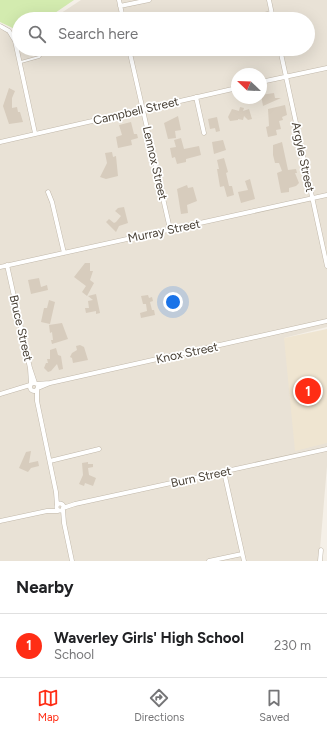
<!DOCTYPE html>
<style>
body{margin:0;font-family:Figtree,sans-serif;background:#f2f2f2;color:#202124}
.compass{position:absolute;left:231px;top:68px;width:36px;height:36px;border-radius:50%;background:#fff;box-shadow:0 4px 16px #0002;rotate:293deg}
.you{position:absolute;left:173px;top:302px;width:14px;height:14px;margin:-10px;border:3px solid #fff;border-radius:50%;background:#1a73e8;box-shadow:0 0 0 6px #1a73e833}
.badge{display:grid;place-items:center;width:26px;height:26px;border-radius:50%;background:#ff2d15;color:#fff;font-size:13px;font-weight:700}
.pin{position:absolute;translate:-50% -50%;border:2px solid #fff;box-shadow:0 1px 4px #0006}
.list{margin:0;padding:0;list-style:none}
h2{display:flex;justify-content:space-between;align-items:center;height:52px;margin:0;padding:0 16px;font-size:17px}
h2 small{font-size:13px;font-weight:400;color:#757577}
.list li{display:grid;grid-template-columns:26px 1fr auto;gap:12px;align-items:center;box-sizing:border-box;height:64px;padding:0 16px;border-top:1px solid #e0e0e0}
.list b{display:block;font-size:15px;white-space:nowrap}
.list p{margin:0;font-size:13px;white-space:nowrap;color:#757577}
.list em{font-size:13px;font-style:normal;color:#757577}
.icon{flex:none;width:22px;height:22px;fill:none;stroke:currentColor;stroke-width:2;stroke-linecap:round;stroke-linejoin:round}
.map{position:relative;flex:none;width:327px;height:561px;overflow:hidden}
.search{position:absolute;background:#fff;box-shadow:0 4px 16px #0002;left:12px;right:12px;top:12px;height:44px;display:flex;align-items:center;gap:10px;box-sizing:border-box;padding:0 14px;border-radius:22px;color:#757577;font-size:15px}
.sheet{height:116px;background:#fff}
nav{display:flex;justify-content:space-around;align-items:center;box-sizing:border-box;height:56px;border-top:1px solid #e0e0e0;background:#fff;font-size:11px;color:#757577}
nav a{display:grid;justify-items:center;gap:2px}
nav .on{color:#ff2d15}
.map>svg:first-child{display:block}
</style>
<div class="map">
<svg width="327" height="561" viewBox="0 0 327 561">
<rect width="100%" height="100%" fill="#f5f0e8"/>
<path fill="#e9e2d6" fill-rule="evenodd" d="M81,0H327V327L284,338L327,443V466L319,561H0V29L19,38V49H308V19H52ZM237,74H261V98H237Z"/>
<path fill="#efe5d1" d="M327,329V443L295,451L284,338Z"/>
<path fill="#d3ebaf" d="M0,0H74L46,19H19V31L0,22Z"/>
<path fill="#d7ccbd" d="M9,88L15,91L12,98V108L17,107L18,112H20L23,122L9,124L3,106Z
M274,93L275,98H281L263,106L261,95Z
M285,105L287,115L282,117L283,120L279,121L281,129L276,130L277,135L268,137L266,127L269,126L268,109Z
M240,107L244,108L243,111L249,109L252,119L248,120L244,116L243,120L238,119V120L230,121L228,117L232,109L239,111Z
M178,116L181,130L175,131L176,138L168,139L164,123Z
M217,117L220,131L216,132L215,128L210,129L208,119Z
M131,122L134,134H137L138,138L131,140L132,145L118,148L116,137L122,135L119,125Z
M181,138L184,149L199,146L201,155L186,159V162L177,164L175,157L172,158L170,148L176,147L174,140Z
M223,140L226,150L214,154L212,142Z
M282,142L288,170L296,169L297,173H295L299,183L296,186L289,188V192L281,193L277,173L282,171L279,163H275L273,155V145Z
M112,152L113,157L116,156L118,176L106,179L100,177L107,163L105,153Z
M224,158L228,172L226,173L229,186H232L234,195L227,197L224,186L220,187L217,169H219L217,160Z
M250,179L255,199L241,203L238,192L248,190L245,181Z
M187,185L188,188L193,187L197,201L187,205L188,213L181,214L177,189Z
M124,207L128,223L119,226L116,232L106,222L109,219L114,223L116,222L121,216L115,211L118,208Z
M85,263H90V271H93L90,280L94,283L87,296L82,292L86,286L74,277Z
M39,278L41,287L47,285L48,290L31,294L28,280Z
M96,294L100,313L96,314V311L86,313L85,308H89L88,301L93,300L88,296Z
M148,295L149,298L152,297L153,301L150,302L152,310H154L155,315L141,318L140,313L147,311L146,304H143L141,296Z
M49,300L55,302L50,324L41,322L44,308H47Z
M62,323L68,339L52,344L51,340H53L52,332L50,333L49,325Z
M80,345L84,347L88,360L73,363L72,358L70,357L72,353L77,350L76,346Z
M56,348L58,355L61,356L63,369L59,370L57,364L51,371L48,372L44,368L46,363H48L47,359H50V350Z
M31,451L29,463L38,461L39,466L31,468L28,472L19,468L26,452Z
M88,462V464H93V467L88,468L89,475L96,478L93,486L85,483L84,486L79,484L83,475L82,463Z"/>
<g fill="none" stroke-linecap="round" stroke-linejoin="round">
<defs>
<path id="lane" d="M21,62L39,57L46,49"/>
<path id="street" d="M119,0L123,19
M269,0L273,19
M120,6L149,0
M246,19L272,13
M0,26L9,31L15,41L35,133
M129,49L170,229
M280,49L327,266
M261,82L327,68
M196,97L204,133
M0,142L237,88
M48,192L52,202L64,253
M7,265L30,368L35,383
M0,267L327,195
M30,368L31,384
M30 387a4 4 0 1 1 8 0a4 4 0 1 1-8 0Z
M37,384L50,383L327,321
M38,388L50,383
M37,389V401L56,492L57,505
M0,394L30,385
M50,461L99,449
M224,472L244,561
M56.5 507a3.5 3.5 0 1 1 7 0a3.5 3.5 0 1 1-7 0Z
M63,508L75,504L327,449
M63,510L64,523L72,561
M0,521L47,511H58
M209,561L242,554
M320,561L321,550"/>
</defs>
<use href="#lane" stroke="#c1b8aa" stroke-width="3"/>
<use href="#street" stroke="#c1b8aa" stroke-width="5"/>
<use href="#lane" stroke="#fff" stroke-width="2"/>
<use href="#street" stroke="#fff" stroke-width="4"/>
</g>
<g text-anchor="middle" stroke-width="3.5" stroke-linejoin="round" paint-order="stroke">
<g font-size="12" fill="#494136" stroke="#fff">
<text transform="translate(136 111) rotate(-13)" y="4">Campbell Street</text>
<text transform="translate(303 157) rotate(78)" y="4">Argyle Street</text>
<text transform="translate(155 163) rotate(77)" y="4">Lennox Street</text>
<text transform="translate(164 231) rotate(-12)" y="4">Murray Street</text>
<text transform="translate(21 328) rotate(77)" y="4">Bruce Street</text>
<text transform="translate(187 353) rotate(-12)" y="4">Knox Street</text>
<text transform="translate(201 477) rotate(-12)" y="4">Burn Street</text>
</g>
</g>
</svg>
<svg class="compass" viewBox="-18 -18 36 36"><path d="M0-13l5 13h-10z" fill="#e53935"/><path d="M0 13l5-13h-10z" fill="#757577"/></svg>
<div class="you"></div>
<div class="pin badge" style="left:308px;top:391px">1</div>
<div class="search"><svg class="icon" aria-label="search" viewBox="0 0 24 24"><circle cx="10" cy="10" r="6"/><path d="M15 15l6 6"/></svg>Search here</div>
</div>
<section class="sheet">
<h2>Nearby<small></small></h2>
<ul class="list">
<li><span class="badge">1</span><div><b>Waverley Girls' High School</b><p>School</p></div><em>230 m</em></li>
</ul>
</section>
<nav>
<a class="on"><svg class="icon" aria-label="map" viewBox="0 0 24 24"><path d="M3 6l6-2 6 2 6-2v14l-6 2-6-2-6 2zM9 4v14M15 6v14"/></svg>Map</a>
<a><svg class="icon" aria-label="directions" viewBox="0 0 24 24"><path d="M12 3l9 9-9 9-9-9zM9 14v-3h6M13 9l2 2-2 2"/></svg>Directions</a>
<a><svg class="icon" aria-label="saved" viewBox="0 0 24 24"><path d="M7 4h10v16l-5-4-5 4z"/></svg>Saved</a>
</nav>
